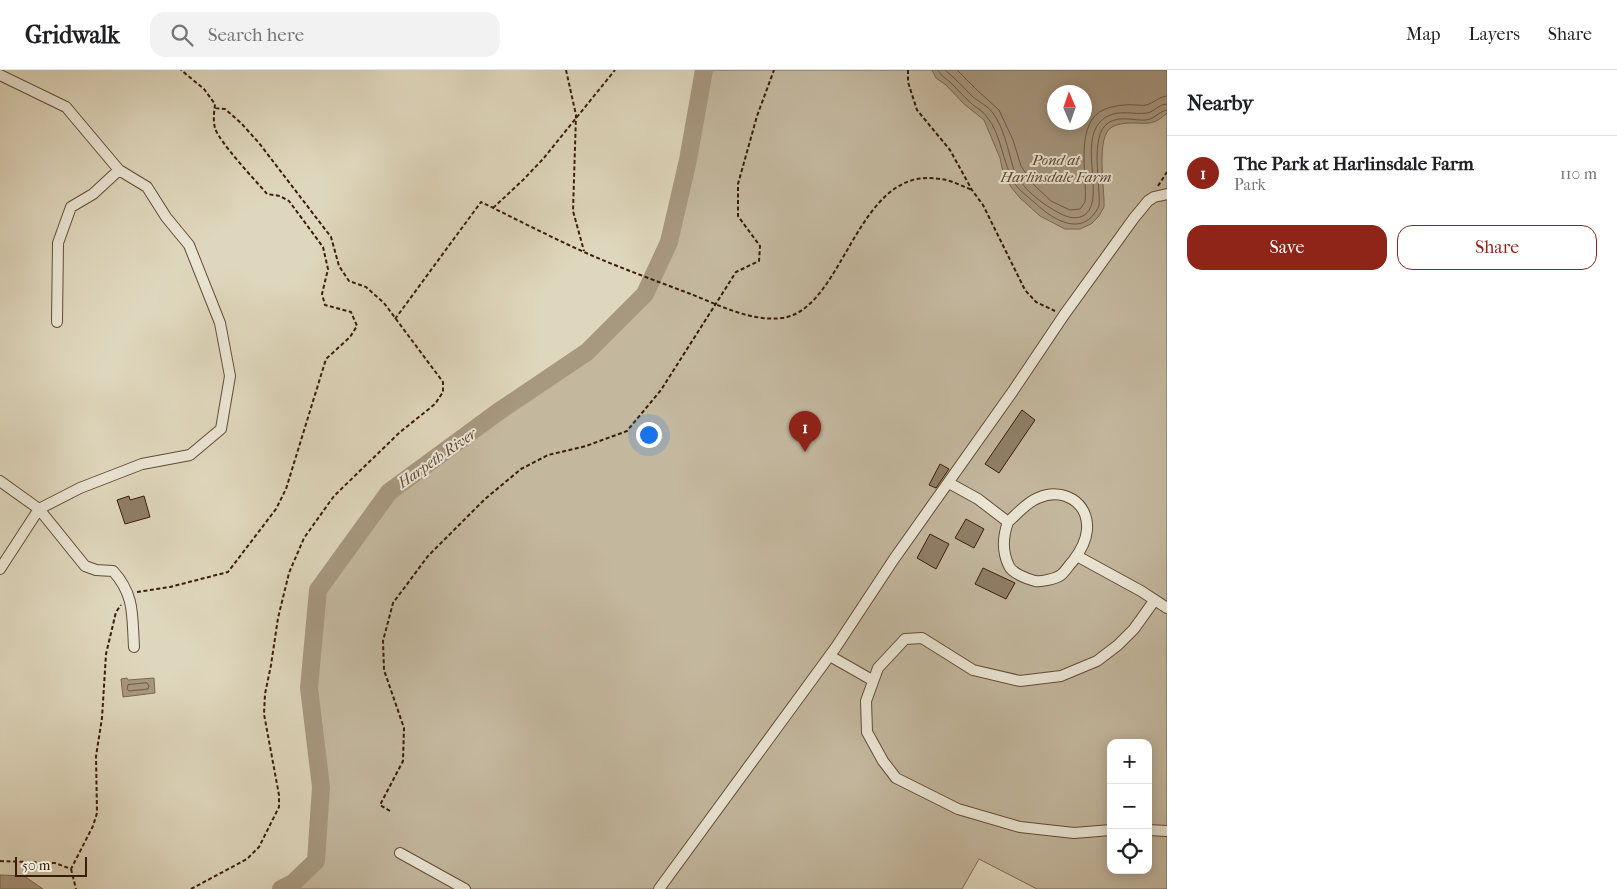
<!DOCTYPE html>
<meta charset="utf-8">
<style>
body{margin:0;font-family:"IM FELL French Canon",serif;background:#f2f2f2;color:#202124}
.controls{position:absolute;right:15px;bottom:15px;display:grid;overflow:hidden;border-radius:10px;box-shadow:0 2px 12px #0003}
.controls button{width:45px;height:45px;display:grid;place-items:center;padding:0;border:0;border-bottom:1px solid #e0e0e0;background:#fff;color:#202124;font:25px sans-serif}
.compass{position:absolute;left:1047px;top:15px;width:45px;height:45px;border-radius:50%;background:#fff;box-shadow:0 2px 12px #0003;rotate:358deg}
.scale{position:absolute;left:15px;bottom:12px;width:72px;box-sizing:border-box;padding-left:5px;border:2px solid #3a1d09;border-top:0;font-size:14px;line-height:18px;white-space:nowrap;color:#3a1d09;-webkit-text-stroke:4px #eae5d4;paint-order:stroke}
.you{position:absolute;left:648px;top:364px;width:18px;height:18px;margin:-12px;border:4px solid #fff;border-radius:50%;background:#1a73e8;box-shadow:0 0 0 8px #1a73e833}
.badge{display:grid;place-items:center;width:32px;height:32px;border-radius:50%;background:#8f2418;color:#fff;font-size:16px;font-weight:700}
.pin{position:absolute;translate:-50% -41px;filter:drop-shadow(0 1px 2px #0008)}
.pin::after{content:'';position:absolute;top:26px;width:18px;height:15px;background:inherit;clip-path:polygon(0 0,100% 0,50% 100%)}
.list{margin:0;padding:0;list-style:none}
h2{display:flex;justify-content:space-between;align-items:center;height:65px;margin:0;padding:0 20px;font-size:21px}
h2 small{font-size:16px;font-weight:400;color:#757577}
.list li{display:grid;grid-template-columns:32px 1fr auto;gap:15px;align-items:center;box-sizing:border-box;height:75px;padding:0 20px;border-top:1px solid #e0e0e0}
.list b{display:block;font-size:19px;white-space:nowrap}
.list p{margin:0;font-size:16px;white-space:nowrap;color:#757577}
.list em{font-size:16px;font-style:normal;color:#757577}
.actions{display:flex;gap:10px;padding:15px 20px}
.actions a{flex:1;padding:11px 0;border:1px solid #8f2418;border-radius:15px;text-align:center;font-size:18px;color:#8f2418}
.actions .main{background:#8f2418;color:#fff}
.icon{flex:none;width:28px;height:28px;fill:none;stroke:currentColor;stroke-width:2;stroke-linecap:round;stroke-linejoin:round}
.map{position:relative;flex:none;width:1167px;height:819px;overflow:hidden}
header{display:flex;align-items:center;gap:30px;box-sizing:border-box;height:70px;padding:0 25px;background:#fff;border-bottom:1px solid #e0e0e0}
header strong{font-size:24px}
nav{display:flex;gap:28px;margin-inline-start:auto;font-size:18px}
.search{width:350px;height:45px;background:#f2f2f2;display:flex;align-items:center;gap:12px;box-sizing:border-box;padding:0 18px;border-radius:15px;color:#757577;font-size:19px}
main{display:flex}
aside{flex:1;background:#fff}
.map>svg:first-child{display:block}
</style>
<header>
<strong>Gridwalk</strong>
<div class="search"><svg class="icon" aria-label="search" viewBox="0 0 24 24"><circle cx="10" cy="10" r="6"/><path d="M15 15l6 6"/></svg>Search here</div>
<nav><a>Map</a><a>Layers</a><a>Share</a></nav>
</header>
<main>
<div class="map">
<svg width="1167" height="819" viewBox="0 0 1167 819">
<rect width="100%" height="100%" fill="#dfd7bd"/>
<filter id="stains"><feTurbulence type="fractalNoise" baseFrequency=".004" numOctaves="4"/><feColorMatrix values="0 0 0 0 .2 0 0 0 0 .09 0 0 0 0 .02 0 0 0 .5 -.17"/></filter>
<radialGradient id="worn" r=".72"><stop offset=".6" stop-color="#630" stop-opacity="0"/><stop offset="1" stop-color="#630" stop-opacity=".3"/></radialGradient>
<path fill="#c3b79e" stroke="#7e6a54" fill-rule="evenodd" d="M704,0H1167V819H1037L979,789L962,819H281L293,813L316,791L321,717L309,618L318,520L389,422L498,342L587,282L645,224L669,172L688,90ZM1054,22H1084V52H1054ZM1111,673H1148V800H1111Z"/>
<path fill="#a79880" stroke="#7b6750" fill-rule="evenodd" d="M932,0H1167V43C1153,56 1148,53 1131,53C1125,53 1117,54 1112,57C1095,66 1105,119 1104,137L1099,146L1091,154L1080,159H1065L1040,146L1020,128L1011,117L1003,102L1000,88L984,50L964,34L946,15L936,8ZM1054,22H1084V52H1054Z
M127,608L128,610L154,608L155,623L123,627L121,609Z
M0,805L24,806L43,819H0Z"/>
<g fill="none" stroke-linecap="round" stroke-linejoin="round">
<path stroke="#705a44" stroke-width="1" d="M938,0C941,7 949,10 954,16C960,22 966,29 973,35C977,38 984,42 987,47C1001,63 1003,95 1015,114C1020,121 1027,126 1034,132C1053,150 1083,169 1099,136C1101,115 1089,66 1108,53C1120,45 1134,51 1146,50C1155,49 1159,41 1167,40
M945,0C955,8 963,17 972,26C979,32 988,36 993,43C1004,58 1008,80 1013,97C1020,118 1042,134 1061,144C1069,148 1078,150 1086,144C1106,126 1075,65 1106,47C1120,39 1133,45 1147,43C1155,42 1158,34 1167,34
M957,0L978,21L999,40L1013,70L1021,96L1033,114L1051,131L1070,140L1080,139L1085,132C1088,107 1073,52 1105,39C1114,36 1125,34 1135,35C1139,35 1143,36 1146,35C1154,33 1158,27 1167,26
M147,613L149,616L148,619L129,621L127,619L128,615Z"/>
<path stroke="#a79880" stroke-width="18" d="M281,819L293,813L316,791L321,717L309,618L318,520L389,422L498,342L587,282L645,224L669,172L688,90L704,0"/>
</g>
<path fill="#907e67" stroke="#3a1d09" d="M1022,340L1035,350L999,403L985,394Z
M940,394L949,399L936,418L929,415Z
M129,426L130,430L144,426L150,447L125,454L117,430Z
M966,449L984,459L974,478L955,468Z
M930,464L949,474L936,499L917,488Z
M983,498L1015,513L1006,529L975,514Z"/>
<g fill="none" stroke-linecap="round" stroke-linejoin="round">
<defs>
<path id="minor" d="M0,5L66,37L119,100L147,117L166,147L189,175L220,253L230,306L221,359L190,385L142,394L80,418L39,439L0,499
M57,252L58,173L71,137L93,124L119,100
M0,411L39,439L85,496L96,500L113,501C135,525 132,546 134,577
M949,413L978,429L1008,452C1003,466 1002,482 1009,496C1012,503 1027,509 1035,511C1041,512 1055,509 1061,505C1065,502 1069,495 1073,491C1080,482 1086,471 1087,460C1089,432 1063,417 1038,428C1027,432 1017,444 1008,452
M1077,486L1141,521L1167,538
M830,586L872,610
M1111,760L1074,763L1020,757L958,739L896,708L883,691L867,662L866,631L878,598L905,569L922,568L973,600L1020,611L1061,606L1097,591L1118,575L1134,559L1154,531
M1148,760L1167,761
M400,783L465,819
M659,819L836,577L894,489L1013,321L1064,245L1134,148L1148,131L1154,127L1167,124"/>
</defs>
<use href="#minor" stroke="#634c36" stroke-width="12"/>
<path stroke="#3a1d09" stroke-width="2" stroke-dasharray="4 2.5" stroke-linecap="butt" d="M566,0L576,45L573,141L584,181
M908,0V12L917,40L950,80L972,120L983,135L1025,220L1036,232L1055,241
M1158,116L1167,102
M493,138L523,110L543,89L615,0
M395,249L481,132C520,151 560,172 600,189C629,201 659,212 688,223C717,234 750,252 782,248C845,240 856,94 940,109C951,110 962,116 972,120
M137,522L170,517L228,502L276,439L286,419L326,289L350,267L357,256L351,242L325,235L322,224L328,199L323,177L289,131L280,126L267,124C256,111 219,72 215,58C213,51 214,42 215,34L204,19L181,0
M390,741L380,735L403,691L404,658L384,600L383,571L393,533L428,486L485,429L521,399L548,385L586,376L627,361L661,320L736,202L759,191L760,176L738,146V114L757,46L774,0
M0,791L55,793L71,799L93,756L97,743L96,686L102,648L106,584L116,542L121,535
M71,799L76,819
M191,819L247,789L259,777L279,737V725L264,644L265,624L271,595L278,548L289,503L304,468L334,426L399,363L435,334L443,322V312L384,233L366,217L349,211L339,196L331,167L259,73L241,53L225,39L214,38"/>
<use href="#minor" stroke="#eae5d4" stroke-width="10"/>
</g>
<g text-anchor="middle" stroke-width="4" stroke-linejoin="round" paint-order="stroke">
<g font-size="15" font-style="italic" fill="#604833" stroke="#eae5d4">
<text x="1056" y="95">Pond at<tspan x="1056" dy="17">Harlinsdale Farm</tspan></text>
<text transform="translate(437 388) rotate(-35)" y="5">Harpeth River</text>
</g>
</g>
<rect width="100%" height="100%" filter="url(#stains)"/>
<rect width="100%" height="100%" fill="url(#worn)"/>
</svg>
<div class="controls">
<button>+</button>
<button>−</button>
<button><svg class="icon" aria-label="locate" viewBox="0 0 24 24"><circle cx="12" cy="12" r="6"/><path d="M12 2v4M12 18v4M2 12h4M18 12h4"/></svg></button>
</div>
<svg class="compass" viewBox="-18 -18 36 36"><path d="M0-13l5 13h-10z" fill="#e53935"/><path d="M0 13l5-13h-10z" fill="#757577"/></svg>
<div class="scale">50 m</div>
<div class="you"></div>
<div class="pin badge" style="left:805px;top:382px">1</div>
</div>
<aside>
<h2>Nearby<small></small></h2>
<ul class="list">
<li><span class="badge">1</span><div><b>The Park at Harlinsdale Farm</b><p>Park</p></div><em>110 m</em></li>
</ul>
<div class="actions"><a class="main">Save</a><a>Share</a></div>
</aside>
</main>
